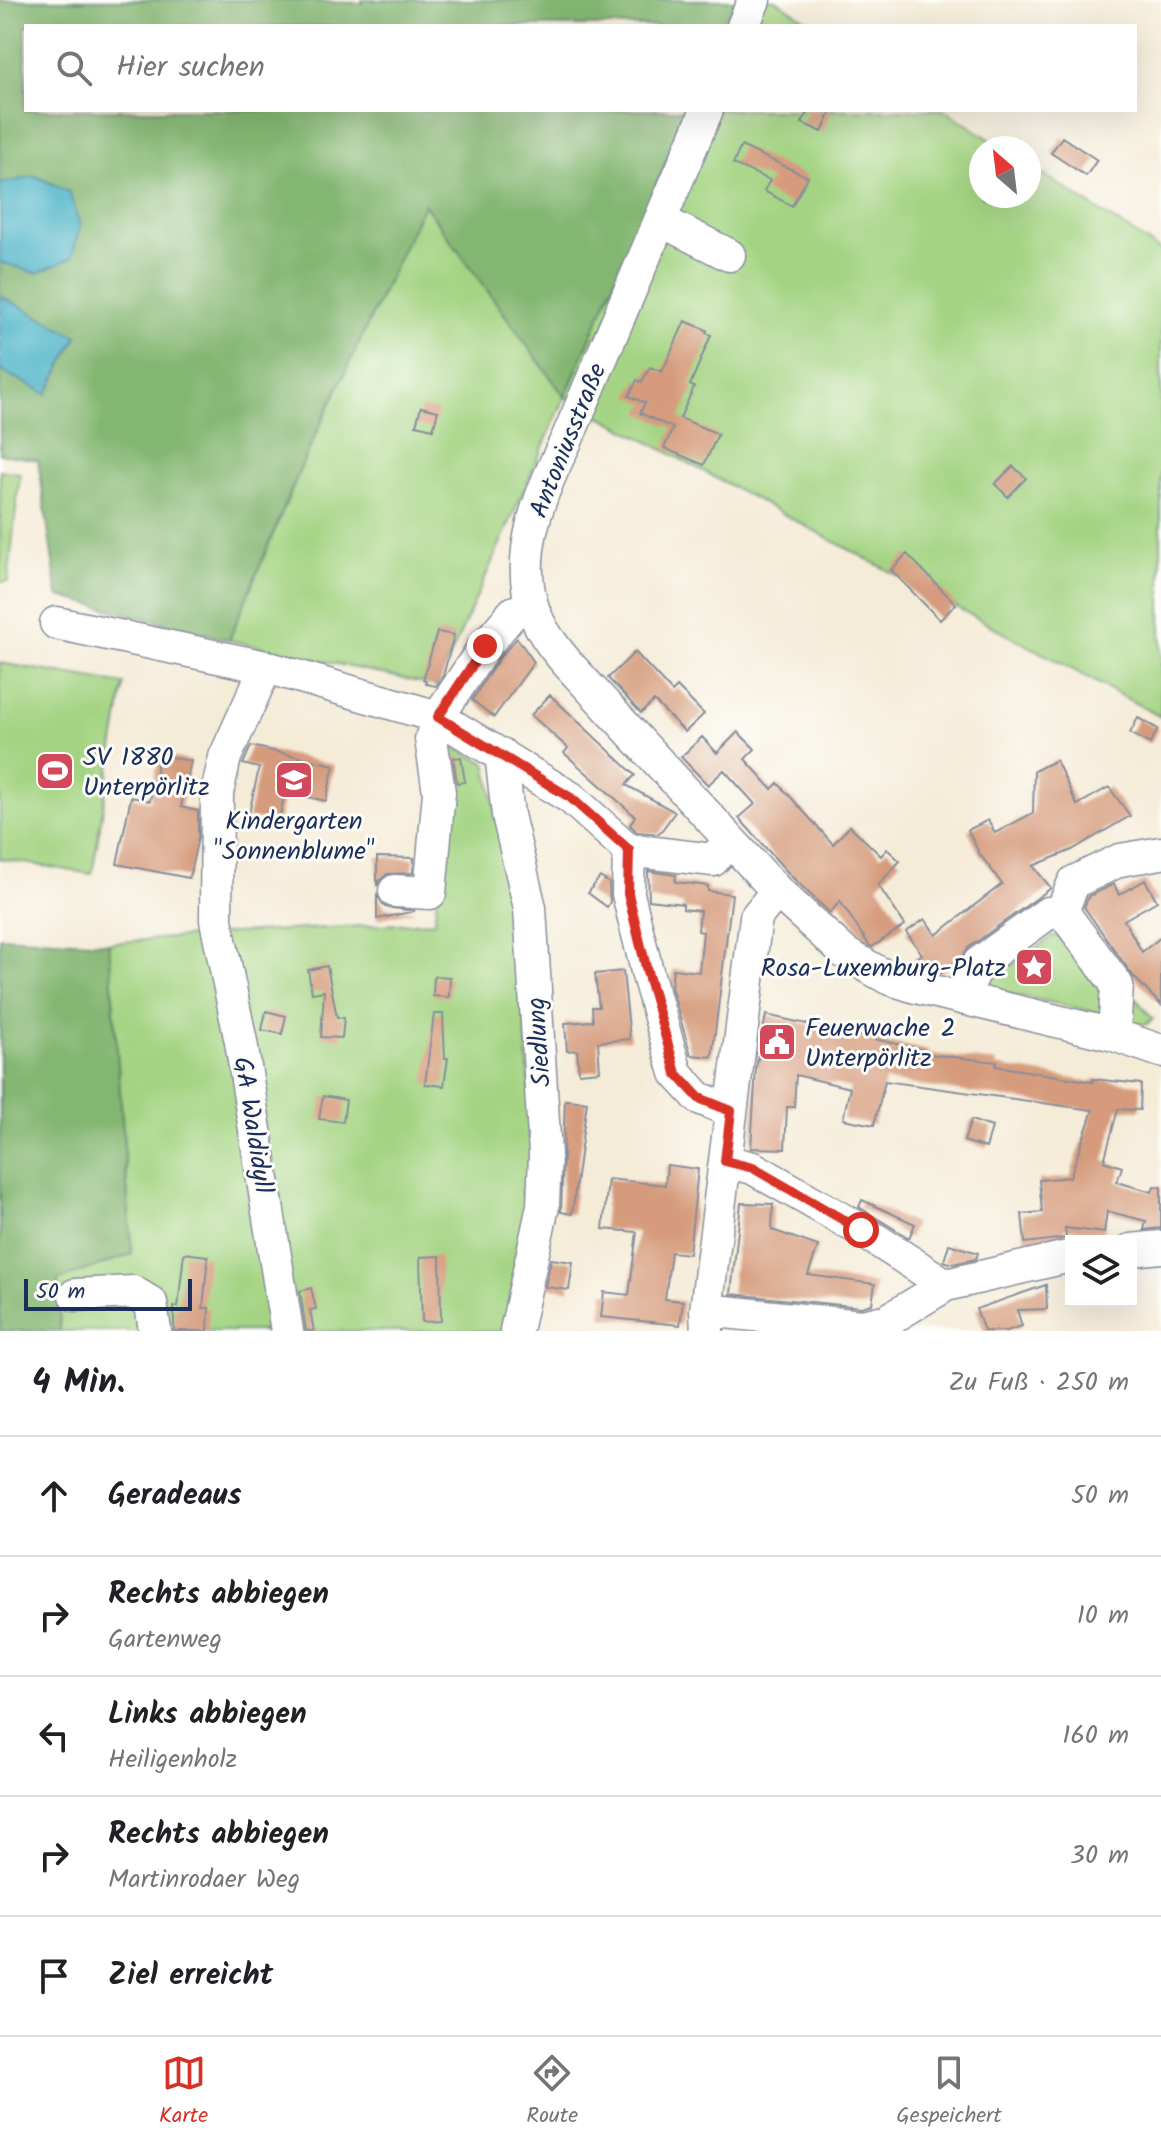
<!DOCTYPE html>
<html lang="de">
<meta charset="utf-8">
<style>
body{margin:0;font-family:Kalam,sans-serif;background:#f6f6f6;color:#202124}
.controls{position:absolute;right:24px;bottom:24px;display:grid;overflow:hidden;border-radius:0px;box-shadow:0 8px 32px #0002}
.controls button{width:72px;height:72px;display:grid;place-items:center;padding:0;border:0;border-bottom:2px solid #e0e0e0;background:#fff;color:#202124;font:40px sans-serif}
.compass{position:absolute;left:969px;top:136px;width:72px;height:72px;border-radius:50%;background:#fff;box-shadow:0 8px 32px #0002;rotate:332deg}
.scale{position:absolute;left:24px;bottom:20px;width:168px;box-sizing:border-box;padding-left:8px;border:4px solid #1b2f5e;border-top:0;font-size:22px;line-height:28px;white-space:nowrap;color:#1b2f5e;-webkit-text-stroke:6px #fdfcf7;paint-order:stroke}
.stop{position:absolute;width:24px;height:24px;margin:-18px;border:6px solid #d93025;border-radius:50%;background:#fff}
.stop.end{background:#d93025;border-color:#fff;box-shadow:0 2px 8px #0008}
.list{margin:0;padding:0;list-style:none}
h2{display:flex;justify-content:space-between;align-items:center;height:104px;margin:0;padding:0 32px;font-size:34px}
h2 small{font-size:26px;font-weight:400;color:#757577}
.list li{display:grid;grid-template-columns:52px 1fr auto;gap:24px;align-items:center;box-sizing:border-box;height:120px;padding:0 32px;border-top:2px solid #e0e0e0}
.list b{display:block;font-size:30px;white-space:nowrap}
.list p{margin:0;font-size:26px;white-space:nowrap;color:#757577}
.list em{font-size:26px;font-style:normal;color:#757577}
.icon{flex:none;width:44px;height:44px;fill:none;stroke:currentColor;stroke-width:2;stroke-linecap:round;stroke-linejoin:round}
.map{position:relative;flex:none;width:1161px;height:1331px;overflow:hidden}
.search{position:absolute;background:#fff;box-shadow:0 8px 32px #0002;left:24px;right:24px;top:24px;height:88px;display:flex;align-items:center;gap:20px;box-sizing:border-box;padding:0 28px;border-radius:0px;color:#757577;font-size:30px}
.sheet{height:704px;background:#fff}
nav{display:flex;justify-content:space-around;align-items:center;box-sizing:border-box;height:112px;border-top:2px solid #e0e0e0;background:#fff;font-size:22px;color:#757577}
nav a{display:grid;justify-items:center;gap:4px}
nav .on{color:#d93025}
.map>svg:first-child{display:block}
</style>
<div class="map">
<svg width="1161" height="1331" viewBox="0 0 1161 1331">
<rect width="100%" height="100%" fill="#fdfcf7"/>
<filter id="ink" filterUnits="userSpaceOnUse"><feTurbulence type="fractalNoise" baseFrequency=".0125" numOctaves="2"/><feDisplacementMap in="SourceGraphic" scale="16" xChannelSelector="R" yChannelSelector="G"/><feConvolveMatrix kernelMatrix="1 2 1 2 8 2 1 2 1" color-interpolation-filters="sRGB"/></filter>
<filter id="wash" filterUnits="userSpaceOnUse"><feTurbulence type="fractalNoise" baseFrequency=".006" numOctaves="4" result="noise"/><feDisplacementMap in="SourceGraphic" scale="32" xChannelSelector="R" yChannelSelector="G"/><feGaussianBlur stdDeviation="1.8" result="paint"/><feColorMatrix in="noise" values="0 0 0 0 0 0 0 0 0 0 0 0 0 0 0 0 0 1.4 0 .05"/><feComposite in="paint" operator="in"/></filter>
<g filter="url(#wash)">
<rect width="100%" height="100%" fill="#f5ecd8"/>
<path fill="#a4d483" stroke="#608270" stroke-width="2" d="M736,0H776L816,26H725Z
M688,110H945L1003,148H981V196H1029V165L1161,251V717L565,397L437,686L229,640L303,462L424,204L565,396Z
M0,470L20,473L8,582H0Z
M0,663L124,684L92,874L0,859Z
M439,740L486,763L518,915L534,1158L529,1210L504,1331H60L57,1280L132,1254L109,943L234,933L434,922L444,842Z
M1053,936L1060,937L1100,986L1104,1014L988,989L985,982L993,961V978Z
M1132,994L1153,1019L1145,1025L1129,1022Z"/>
<path fill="#83b671" stroke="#4f7268" stroke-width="2" d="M0,0H271L362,3V0H736L725,26H26V110H688L565,397L424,204L303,462L229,640L58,596L38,460L0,454V370L47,394L77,337L0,296V262L37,273L71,258L80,226L68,192L36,176L0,184Z
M0,937L109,943L132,1254L58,1280L60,1331H0Z"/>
<path fill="#4ab3c8" stroke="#327193" stroke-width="2" d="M36,176L69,192L80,226L72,258L37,273L0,262V184Z
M0,296L77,336L47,394L0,370Z"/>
<g id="blocks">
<path fill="#d69b7d" d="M808,110H832L822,132L802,123Z
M1062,137L1097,160L1086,176L1051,153Z
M741,146L808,177L792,206L764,191L770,180L733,164Z
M685,321L707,330L706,333L711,335L690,385L694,387L680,418L718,434L704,465L664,448L673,428L640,413L645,403L629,396L637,380L642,382L650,367L662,372Z
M421,407L438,411L433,429L416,425Z
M1013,466L1026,478L1008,497L995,484Z
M907,554L956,604L940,620L891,570Z
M437,632L454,635L443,676L436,686L426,684V681L423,680Z
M517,638L534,662L494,717L472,700L500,657Z
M635,652L672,692L677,687L704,714L685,732L654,701L641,713L608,678Z
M550,695L635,775L626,785L675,812L659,834L637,832L630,825L635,816L564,753L568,748L531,715Z
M1138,718L1158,729L1150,744L1130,733Z
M738,732L755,749L745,759L772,789L778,783L833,844L850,826L881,856L887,849L900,861L878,885L905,925L872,947L869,945L840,901L830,913L790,875L739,818L755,804L724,770L708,785L681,757L702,737L717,753Z
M251,746L334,765L326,801L285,792L278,824L248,818L259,768L243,764Z
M159,755L191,761L181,807L198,811V837L189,878L117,864L131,797L150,801Z
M461,757L465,782L457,783L453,758Z
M1056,760L1077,805L1109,787L1130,816L1072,850L1033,866L1051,888L968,948L960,959L941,973L912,961L922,954L906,932L925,919L936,935L1002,884L979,853L968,830L988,820L995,833L1033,813L1034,771Z
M377,857L414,858L413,873L387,874L380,880L377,886Z
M648,871L676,875L675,882L708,886V891L732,894L712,1057L691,1055L671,987L673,969L699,972L703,932L698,931L700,911L683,909V904L649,900Z
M600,877L609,883L610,902L607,907L588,893Z
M1145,880L1157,901L1124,920L1142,952L1161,937V1005L1133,976L1084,907L1089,896L1114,884L1119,895Z
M377,895L385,907L415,911L377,919Z
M327,966L337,1017L344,1018L342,1038L321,1037L324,991L312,993L308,970Z
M623,971L630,1039L598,1042L600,1071L579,1073L577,1050L567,1051L565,1023L593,1021L592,1007H599L595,974Z
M434,976L450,977L449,997L433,996Z
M266,1011L286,1016L282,1034L262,1030Z
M434,1014H443L445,1058H448L444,1086L425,1084Z
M766,1015L929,1051L928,1054L997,1062L996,1066L1093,1082V1079L1141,1084L1140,1110L1118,1109L1104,1161L1122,1167L1117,1182L1152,1192L1154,1186L1161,1187V1228L1144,1230L1146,1221L1107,1211L1104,1233L1065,1228L1066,1238L1025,1243L1022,1214L1042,1212L1039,1180L1070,1177L1093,1110L885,1081L874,1125L843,1119L850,1088L796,1075L794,1107H787L785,1149L751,1148L756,1068Z
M323,1096L346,1100L343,1122L319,1119Z
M565,1100L587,1102L572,1214L561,1212Z
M971,1120L992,1127L986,1148L964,1141Z
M667,1165L698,1169L689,1254L671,1252L665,1299L683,1301L680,1325L601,1317L604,1292L629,1295L637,1232L603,1229L608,1179L665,1185Z
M862,1200L915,1224L909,1238L859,1207Z
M741,1203L773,1204L772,1230L818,1246L808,1275L875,1284L872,1304L861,1307L731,1294Z
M949,1244L978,1253L976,1259L953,1264L944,1261Z
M184,1253L208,1256L203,1308H209L208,1331H174V1307H178Z
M440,1256L441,1321L422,1322L420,1257Z
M551,1259L573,1262L569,1290L545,1287Z
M1046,1285L1047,1309L1017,1310L1022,1326L1007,1331H984L976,1309Z
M311,1288L316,1309L310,1310L314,1331H306L300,1291Z"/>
</g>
</g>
<g filter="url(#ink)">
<use href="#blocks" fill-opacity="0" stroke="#888e9b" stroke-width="2"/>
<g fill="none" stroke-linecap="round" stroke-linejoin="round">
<defs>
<path id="minor" d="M743,26L754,0
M707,110L567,439C540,493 509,563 539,623C546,638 557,651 568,664L777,891L846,954L888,978L916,987L1114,1035L1161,1051
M660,220L729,255
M56,623L266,667L438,717L571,798L629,850L628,894L648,975L676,1073L699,1098L731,1111
M266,667L225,757L217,793L216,920L241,1042L287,1331
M501,754L508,815L530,908L545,1154L543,1206L516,1331
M629,850L713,860L730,841
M395,891L430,893L439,792L431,739L438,717L485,646L513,613L532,605
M1062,911L1117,985L1114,1035
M1062,911L1074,882L1120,860L1161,853
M962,997L979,963L1048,913L1062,911
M725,1161L753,1168L861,1230L946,1285
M1131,1250L1161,1247
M75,1295L133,1292L151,1303L155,1331
M706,1310L862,1326L888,1320L946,1285L1071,1256
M707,1331L706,1310L756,917L777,891"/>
</defs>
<use href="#minor" stroke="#888e9b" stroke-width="35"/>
<use href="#minor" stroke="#fff" stroke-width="32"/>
</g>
</g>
<g fill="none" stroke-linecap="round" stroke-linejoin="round" filter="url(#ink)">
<path stroke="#d93025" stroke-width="10" d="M485,646L438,717L571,798L629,850L628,894L648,975L676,1073L699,1098L731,1111L725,1161L753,1168L861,1230"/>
</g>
<defs>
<symbol id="stadium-square" viewBox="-11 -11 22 22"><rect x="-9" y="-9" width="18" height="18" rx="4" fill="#d1495b" stroke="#fdfcf7"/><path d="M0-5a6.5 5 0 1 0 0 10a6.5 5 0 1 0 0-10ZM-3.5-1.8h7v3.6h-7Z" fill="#fff"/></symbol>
<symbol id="school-square" viewBox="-11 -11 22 22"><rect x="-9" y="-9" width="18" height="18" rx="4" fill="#d1495b" stroke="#fdfcf7"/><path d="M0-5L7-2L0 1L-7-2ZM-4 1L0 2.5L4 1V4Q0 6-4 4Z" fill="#fff"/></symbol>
<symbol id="sight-square" viewBox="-11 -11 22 22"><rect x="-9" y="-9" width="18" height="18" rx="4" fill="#d1495b" stroke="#fdfcf7"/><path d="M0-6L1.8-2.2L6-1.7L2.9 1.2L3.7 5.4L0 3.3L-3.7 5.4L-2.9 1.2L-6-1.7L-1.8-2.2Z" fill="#fff"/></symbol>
<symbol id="civic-square" viewBox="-11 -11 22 22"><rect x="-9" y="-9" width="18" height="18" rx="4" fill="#d1495b" stroke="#fdfcf7"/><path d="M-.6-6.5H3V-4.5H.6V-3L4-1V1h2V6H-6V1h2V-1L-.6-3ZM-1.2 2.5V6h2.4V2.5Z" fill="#fff"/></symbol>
</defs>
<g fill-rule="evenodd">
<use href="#stadium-square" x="33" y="749" width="44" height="44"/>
<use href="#school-square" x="272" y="758" width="44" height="44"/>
<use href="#sight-square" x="1012" y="945" width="44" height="44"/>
<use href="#civic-square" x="755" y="1020" width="44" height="44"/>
</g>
<g text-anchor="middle" stroke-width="6" stroke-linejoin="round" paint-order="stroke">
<g font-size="26" fill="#1b2f5e" stroke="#fdfcf7">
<text transform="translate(567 440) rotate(-68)" y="9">Antoniusstraße</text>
<text transform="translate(538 1042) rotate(-94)" y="9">Siedlung</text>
<text transform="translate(254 1125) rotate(81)" y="9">GA Waldidyll</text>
</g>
<g font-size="26" fill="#1b2f5e" stroke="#fdfcf7" text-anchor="start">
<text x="83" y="765">SV 1880<tspan x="83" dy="30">Unterpörlitz</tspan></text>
<text x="294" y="829" text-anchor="middle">Kindergarten<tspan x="294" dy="30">"Sonnenblume"</tspan></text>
<text x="1006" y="976" text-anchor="end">Rosa-Luxemburg-Platz</text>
<text x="805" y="1036">Feuerwache 2<tspan x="805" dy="30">Unterpörlitz</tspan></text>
</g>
</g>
</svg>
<div class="controls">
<button><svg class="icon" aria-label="layers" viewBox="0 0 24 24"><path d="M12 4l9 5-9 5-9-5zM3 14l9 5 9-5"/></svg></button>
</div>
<svg class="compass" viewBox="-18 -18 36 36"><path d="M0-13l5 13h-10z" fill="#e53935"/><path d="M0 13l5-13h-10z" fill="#757577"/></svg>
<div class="scale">50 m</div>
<div class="stop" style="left:861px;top:1230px"></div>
<div class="stop end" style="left:485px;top:646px"></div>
<div class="search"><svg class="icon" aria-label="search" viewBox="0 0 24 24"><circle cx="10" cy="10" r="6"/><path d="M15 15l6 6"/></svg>Hier suchen</div>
</div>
<section class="sheet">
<h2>4 Min.<small>Zu Fuß · 250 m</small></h2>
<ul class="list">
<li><svg class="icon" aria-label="ahead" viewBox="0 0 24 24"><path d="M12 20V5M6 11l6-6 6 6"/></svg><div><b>Geradeaus</b></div><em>50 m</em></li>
<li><svg class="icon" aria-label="right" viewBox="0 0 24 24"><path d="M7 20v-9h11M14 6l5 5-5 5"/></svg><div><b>Rechts abbiegen</b><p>Gartenweg</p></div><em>10 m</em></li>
<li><svg class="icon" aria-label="left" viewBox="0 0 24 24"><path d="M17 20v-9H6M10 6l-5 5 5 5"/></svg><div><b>Links abbiegen</b><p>Heiligenholz</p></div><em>160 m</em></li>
<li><svg class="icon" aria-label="right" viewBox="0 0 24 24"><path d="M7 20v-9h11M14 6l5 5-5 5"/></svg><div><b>Rechts abbiegen</b><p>Martinrodaer Weg</p></div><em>30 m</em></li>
<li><svg class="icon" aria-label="arrive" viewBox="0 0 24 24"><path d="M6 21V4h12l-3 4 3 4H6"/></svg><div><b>Ziel erreicht</b></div></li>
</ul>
</section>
<nav>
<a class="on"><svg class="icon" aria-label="map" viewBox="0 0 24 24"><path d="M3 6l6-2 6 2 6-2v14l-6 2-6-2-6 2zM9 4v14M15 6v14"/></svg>Karte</a>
<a><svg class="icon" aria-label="directions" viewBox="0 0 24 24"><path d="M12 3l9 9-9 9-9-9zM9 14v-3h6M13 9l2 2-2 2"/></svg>Route</a>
<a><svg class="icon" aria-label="saved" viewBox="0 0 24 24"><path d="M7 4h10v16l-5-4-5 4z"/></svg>Gespeichert</a>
</nav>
